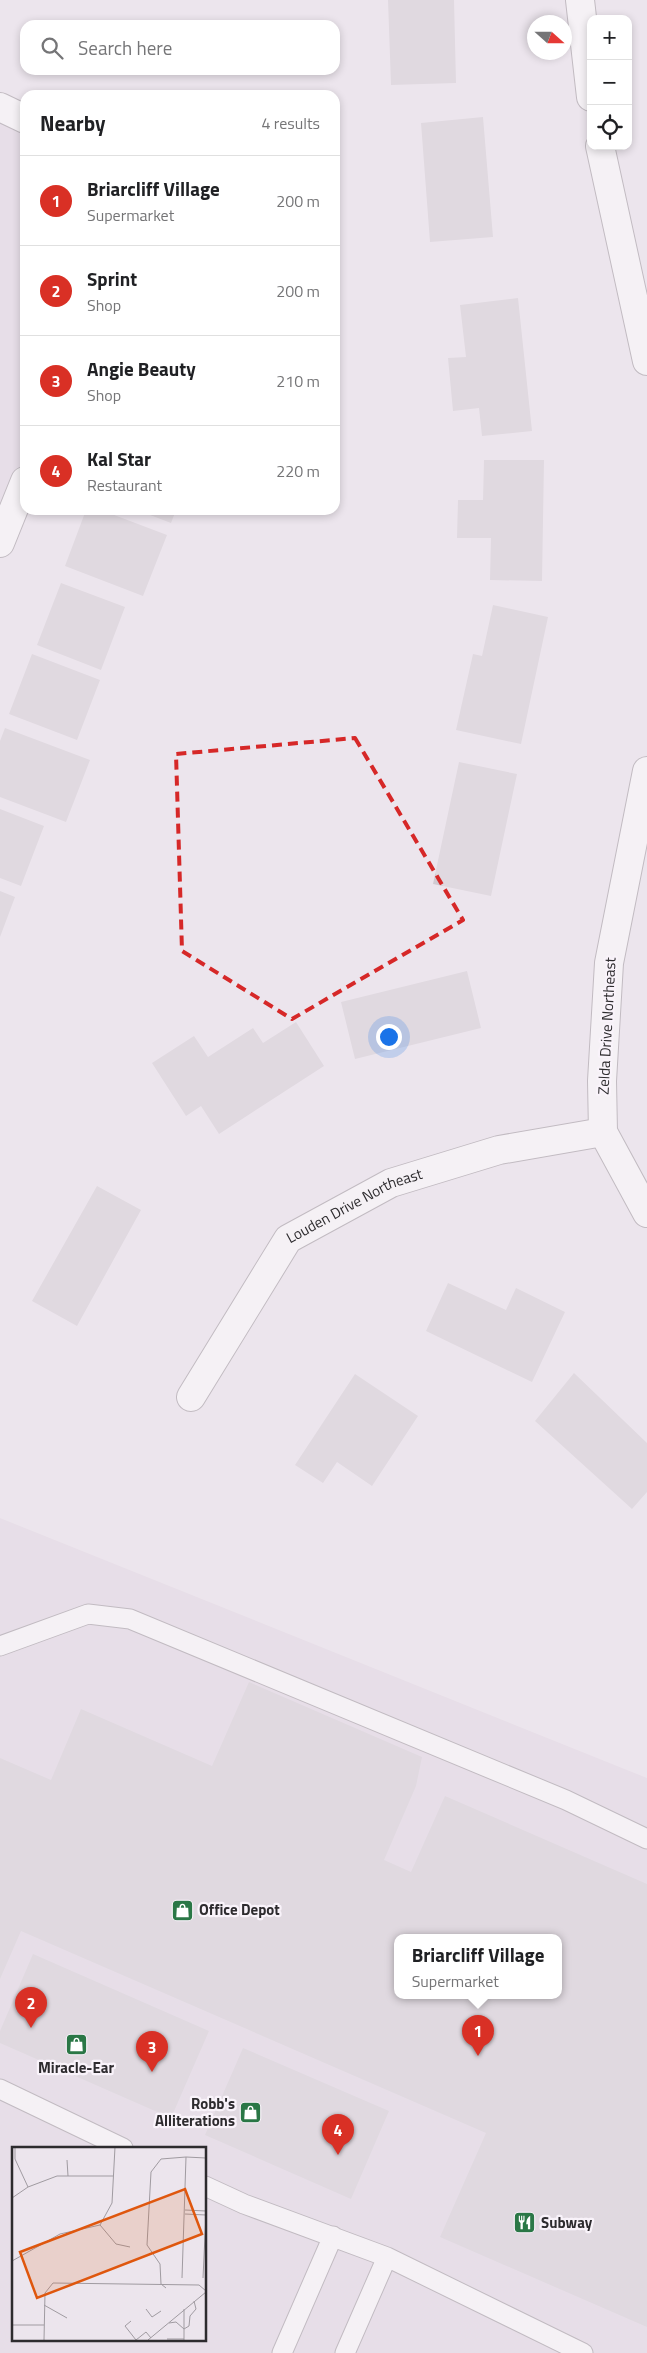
<!DOCTYPE html>
<meta charset="utf-8">
<style>
body{margin:0;font-family:"Titillium Web",sans-serif;background:#f2f2f2;color:#202124}
.controls{position:absolute;right:15px;top:15px;display:grid;overflow:hidden;border-radius:10px;box-shadow:0 2px 8px #0003}
.controls button{width:45px;height:45px;display:grid;place-items:center;padding:0;border:0;border-bottom:1px solid #e0e0e0;background:#fff;color:#202124;font:25px sans-serif}
.compass{position:absolute;left:527px;top:15px;width:45px;height:45px;border-radius:50%;background:#fff;box-shadow:0 2px 8px #0003;rotate:111deg}
.you{position:absolute;left:388px;top:1036px;width:18px;height:18px;margin:-12px;border:4px solid #fff;border-radius:50%;background:#1a73e8;box-shadow:0 0 0 8px #1a73e833}
.badge{display:grid;place-items:center;width:32px;height:32px;border-radius:50%;background:#d93025;color:#fff;font-size:16px;font-weight:700}
.pin{position:absolute;translate:-50% -41px;filter:drop-shadow(0 1px 2px #0008)}
.pin::after{content:'';position:absolute;top:26px;width:18px;height:15px;background:inherit;clip-path:polygon(0 0,100% 0,50% 100%)}
.popup{position:absolute;left:394px;top:1934px;width:168px;height:65px;box-sizing:border-box;display:grid;place-content:center;border-radius:10px;background:#fff;filter:drop-shadow(0 1px 4px #0005);font-size:16px;white-space:nowrap;color:#757577}
.popup b{font-size:19px;color:#202124}
.popup::after{content:'';position:absolute;left:50%;top:100%;margin-left:-10px;border:10px solid transparent;border-top-color:#fff}
.list{margin:0;padding:0;list-style:none}
h2{display:flex;justify-content:space-between;align-items:center;height:65px;margin:0;padding:0 20px;font-size:21px}
h2 small{font-size:16px;font-weight:400;color:#757577}
.list li{display:grid;grid-template-columns:32px 1fr auto;gap:15px;align-items:center;box-sizing:border-box;height:90px;padding:0 20px;border-top:1px solid #e0e0e0}
.list b{display:block;font-size:19px;white-space:nowrap}
.list p{margin:0;font-size:16px;white-space:nowrap;color:#757577}
.list em{font-size:16px;font-style:normal;color:#757577}
.icon{flex:none;width:28px;height:28px;fill:none;stroke:currentColor;stroke-width:2;stroke-linecap:round;stroke-linejoin:round}
.map{position:relative;flex:none;width:647px;height:2353px;overflow:hidden}
.search{position:absolute;background:#fff;box-shadow:0 2px 8px #0003;left:20px;top:20px;width:320px;height:55px;display:flex;align-items:center;gap:12px;box-sizing:border-box;padding:0 18px;border-radius:15px;color:#757577;font-size:19px}
.panel{position:absolute;background:#fff;box-shadow:0 2px 8px #0003;left:20px;top:90px;width:320px;height:425px;border-radius:15px}
.map>svg:first-child{display:block}
</style>
<div class="map">
<svg width="647" height="2353" viewBox="0 0 647 2353">
<rect width="100%" height="100%" fill="#ece5ed"/>
<path fill="#e0d6e2" fill-rule="evenodd" d="M0,120L25,133V481L0,543Z
M0,1518L647,1778V2353H0ZM398,1937H558V1995H398ZM14,2148H205V2339H14Z"/>
<path fill="#d0cad1" fill-rule="evenodd" d="M388,0H454L456,83L391,85Z
M483,117L493,237L430,242L421,123Z
M518,298L532,431L482,436L479,408L453,411L448,358L466,357L460,305Z
M484,460H544L542,581L490,580L491,538H457L458,500H483Z
M86,510H101L167,535L143,596L65,566Z
M137,510H176L171,523Z
M61,583L125,607L101,670L37,645Z
M493,605L548,617L521,744L456,730L473,654L482,656Z
M32,654L100,680L77,740L9,714Z
M5,728L90,760L66,822L0,797V741Z
M459,762L517,774L491,896L433,884Z
M0,809L44,826L21,886L0,878Z
M0,891L15,897L0,937Z
M467,971L481,1028L355,1059L341,1002Z
M296,1022L324,1066L219,1134L201,1106L186,1116L152,1063L194,1036L208,1057L253,1028L263,1043Z
M97,1186L141,1210L77,1326L32,1301Z
M448,1283L506,1310L516,1288L565,1312L532,1382L426,1331Z
M574,1373L647,1443V1492L632,1509L535,1421Z
M355,1374L418,1416L372,1486L337,1462L323,1483L295,1465Z
M249,1682L422,1757L416,1786L384,1860L411,1872L445,1796L647,1884V2327L440,2237L486,2133L21,1931L0,1979V1758L51,1780L81,1709L212,1766ZM398,1937H558V1995H398Z
M33,1954L209,2031L171,2118L0,2043V2031Z
M243,2048L389,2111L351,2199L205,2135Z"/>
<g fill="none" stroke-linecap="round" stroke-linejoin="round">
<defs>
<path id="service" d="M0,1646L88,1614L130,1619L566,1800L647,1839
M0,2089L123,2148
M205,2186L244,2204L387,2257L583,2353
M282,2353L333,2236
M345,2353L387,2257"/>
<g id="minor">
<path d="M580,0L591,97"/>
<path d="M0,107L25,119"/>
<path d="M600,146L647,361"/>
<path d="M0,543L25,481"/>
<path d="M647,771L609,963L602,1081L603,1132L647,1213"/>
<path id="s1" d="M191,1397L288,1239L391,1183L499,1150L603,1132"/>
</g>
</defs>
<use href="#service" stroke="#8e888e" stroke-width="21"/>
<use href="#minor" stroke="#8e888e" stroke-width="30"/>
<use href="#service" stroke="#fff" stroke-width="19"/>
<use href="#minor" stroke="#fff" stroke-width="28"/>
</g>
<path d="M0 0H647V2353H0ZM355,738L463,920L292,1019L182,951L176,754Z" fill="#ece5ed" fill-opacity=".55" fill-rule="evenodd"/>
<path fill="none" stroke="#d62828" stroke-width="4" stroke-dasharray="10 6" stroke-linejoin="round" d="M355,738L463,920L292,1019L182,951L176,754Z"/>
<defs>
<symbol id="shop-square" viewBox="-11 -11 22 22"><rect x="-9" y="-9" width="18" height="18" rx="4" fill="#2a7746" stroke="#f9f3fa"/><path d="M-5-2.5h2.3a2.7 3.5 0 0 1 5.4 0H5L5.5 6h-11ZM-1.5-2.5h3a1.5 2.3 0 0 0-3 0Z" fill="#fff"/></symbol>
<symbol id="restaurant-square" viewBox="-11 -11 22 22"><rect x="-9" y="-9" width="18" height="18" rx="4" fill="#2a7746" stroke="#f9f3fa"/><path d="M-5-6h1v4h1v-4h1v4h1v-4h1v5L-1.5 .5V6h-2V.5L-5-1ZM5-6V6H3V1.5H1.5Q1.5-4 5-6Z" fill="#fff"/></symbol>
</defs>
<g fill-rule="evenodd">
<use href="#shop-square" x="170" y="1898" width="25" height="25"/>
<use href="#shop-square" x="64" y="2032" width="25" height="25"/>
<use href="#shop-square" x="238" y="2100" width="25" height="25"/>
<use href="#restaurant-square" x="512" y="2210" width="25" height="25"/>
</g>
<g text-anchor="middle" stroke-width="4.5" stroke-linejoin="round" paint-order="stroke">
<g font-size="15" fill="#2d2b2e" stroke="#f9f3fa">
<text transform="translate(607 1026) rotate(-87)" y="5">Zelda Drive Northeast</text>
<text dy="5" stroke="none"><textPath href="#s1" startOffset="260">Louden Drive Northeast</textPath></text>
</g>
<g font-size="15" font-weight="bold" fill="#2d2b2e" stroke="#f9f3fa" text-anchor="start">
<text x="199" y="1915">Office Depot</text>
<text x="76" y="2073" text-anchor="middle">Miracle-Ear</text>
<text x="235" y="2109" text-anchor="end">Robb's<tspan x="235" dy="17">Alliterations</tspan></text>
<text x="541" y="2228">Subway</text>
</g>
</g>
<g transform="translate(12 2147)">
<rect width="194" height="194" fill="#ece5ed"/>
<path fill="none" stroke="#a09ba1" stroke-width="1" d="M3,0V12L16,40M55,13L56,29M0,51L16,40L45,29H101M173,63L194,64M173,67L194,68M88,78L104,97L118,100M0,114L48,87L88,78L100,56L103,0M170,131L174,10L194,11M191,131L194,67M154,141L149,137L148,117L135,98L139,25L149,12L174,10M32,158L55,171M134,162L140,170L149,164M172,162V193M119,174L113,179L124,193M157,176L164,175L172,182M0,178H32M172,182L177,179L178,169L184,162L182,154M155,192H172M32,193L33,146L41,136L187,138L194,144M124,193L134,185L139,191M136,193L194,145"/>
<path fill="#df570e" fill-opacity="0.15" stroke="#df570e" stroke-width="2.5" d="M173,42L190,87L25,151L8,105Z"/>
<rect width="194" height="194" fill="none" stroke="#2d2b2e" stroke-width="2.5"/>
</g>
</svg>
<div class="controls">
<button>+</button>
<button>−</button>
<button><svg class="icon" aria-label="locate" viewBox="0 0 24 24"><circle cx="12" cy="12" r="6"/><path d="M12 2v4M12 18v4M2 12h4M18 12h4"/></svg></button>
</div>
<svg class="compass" viewBox="-18 -18 36 36"><path d="M0-13l5 13h-10z" fill="#e53935"/><path d="M0 13l5-13h-10z" fill="#757577"/></svg>
<div class="you"></div>
<div class="pin badge" style="left:478px;top:2056px">1</div>
<div class="popup"><b>Briarcliff Village</b>Supermarket</div>
<div class="pin badge" style="left:31px;top:2028px">2</div>
<div class="pin badge" style="left:152px;top:2072px">3</div>
<div class="pin badge" style="left:338px;top:2155px">4</div>
<div class="search"><svg class="icon" aria-label="search" viewBox="0 0 24 24"><circle cx="10" cy="10" r="6"/><path d="M15 15l6 6"/></svg>Search here</div>
<section class="panel">
<h2>Nearby<small>4 results</small></h2>
<ul class="list">
<li><span class="badge">1</span><div><b>Briarcliff Village</b><p>Supermarket</p></div><em>200 m</em></li>
<li><span class="badge">2</span><div><b>Sprint</b><p>Shop</p></div><em>200 m</em></li>
<li><span class="badge">3</span><div><b>Angie Beauty</b><p>Shop</p></div><em>210 m</em></li>
<li><span class="badge">4</span><div><b>Kal Star</b><p>Restaurant</p></div><em>220 m</em></li>
</ul>
</section>
</div>
